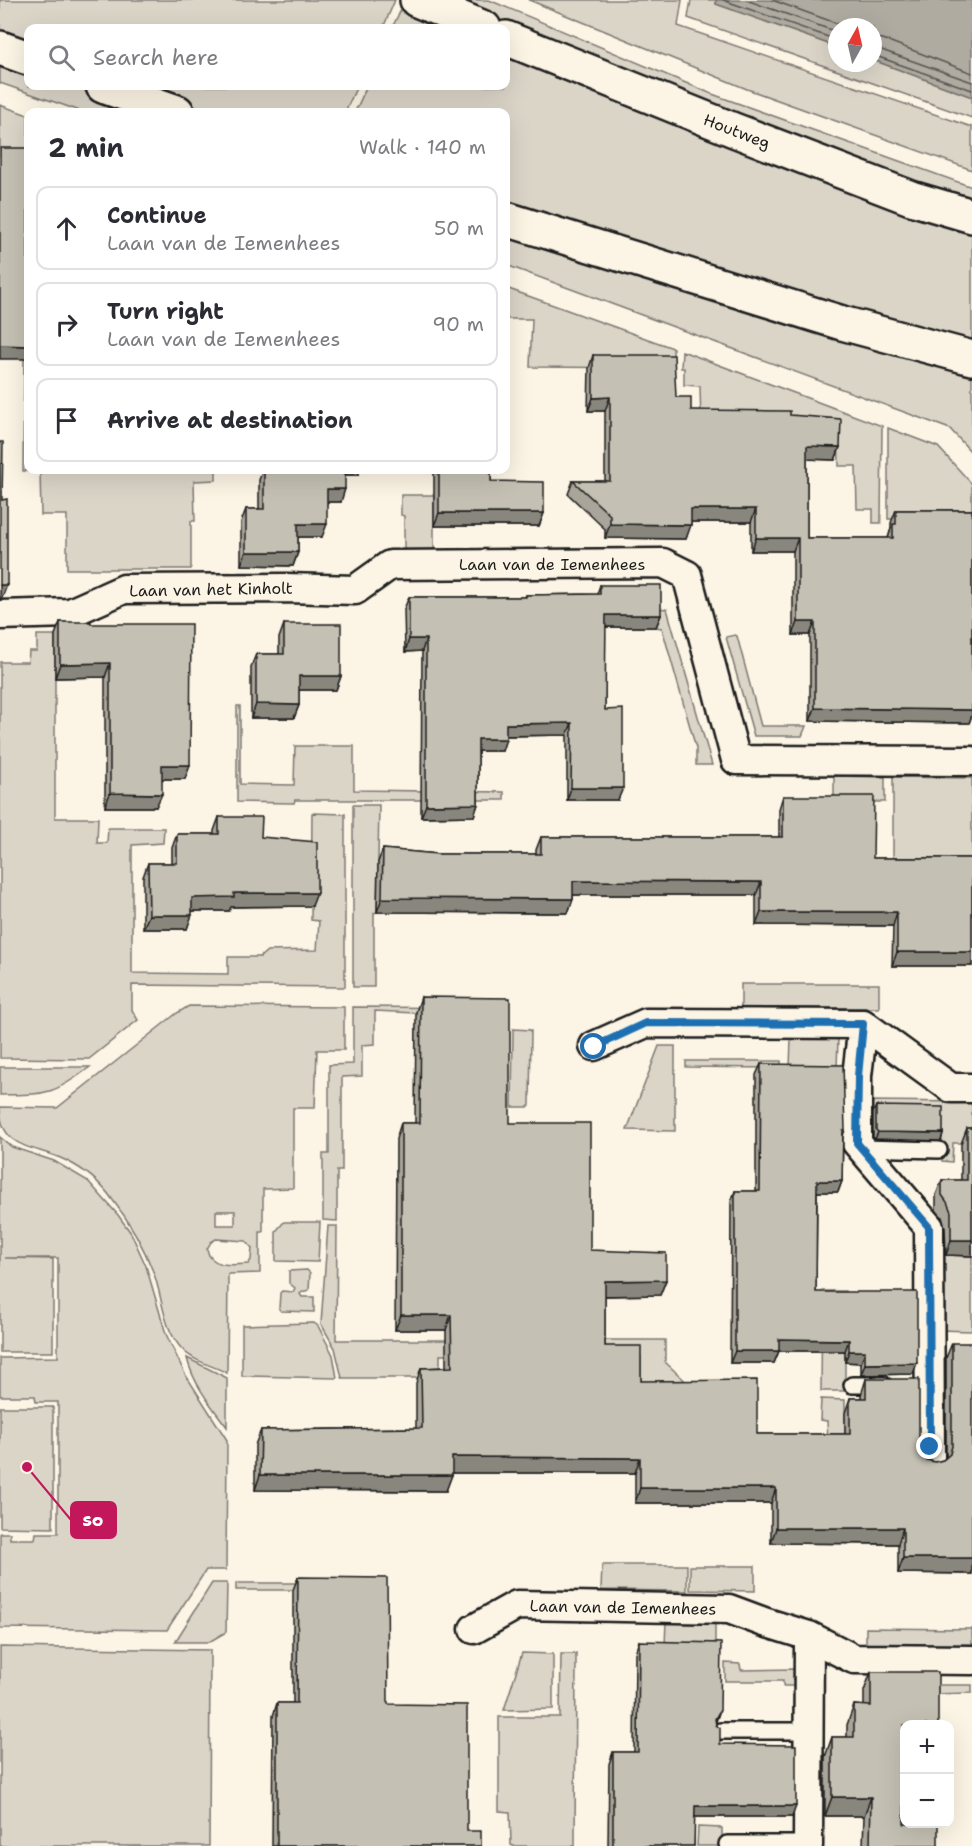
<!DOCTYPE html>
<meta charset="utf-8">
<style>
body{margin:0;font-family:"Shantell Sans",sans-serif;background:#f2f2f3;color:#2b2b33}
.controls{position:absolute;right:18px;bottom:18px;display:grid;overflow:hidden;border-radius:12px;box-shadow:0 6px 24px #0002}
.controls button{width:54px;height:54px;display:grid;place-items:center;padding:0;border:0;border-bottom:2px solid #e1e1e2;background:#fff;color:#2b2b33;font:30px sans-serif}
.compass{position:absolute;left:828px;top:18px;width:54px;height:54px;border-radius:50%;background:#fff;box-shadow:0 6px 24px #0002;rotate:8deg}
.stop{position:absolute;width:18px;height:18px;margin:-14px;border:4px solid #1f6fb2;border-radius:50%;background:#fff}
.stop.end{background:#1f6fb2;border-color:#fff;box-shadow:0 2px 6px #0008}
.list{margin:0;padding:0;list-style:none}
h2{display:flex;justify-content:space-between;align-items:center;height:78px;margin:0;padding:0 24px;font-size:26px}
h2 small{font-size:20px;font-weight:400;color:#7c7c81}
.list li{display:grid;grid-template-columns:39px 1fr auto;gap:18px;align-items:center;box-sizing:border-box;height:84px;margin:0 12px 12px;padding:0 12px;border:2px solid #e1e1e2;border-radius:12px}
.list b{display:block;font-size:22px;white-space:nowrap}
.list p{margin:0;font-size:20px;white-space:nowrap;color:#7c7c81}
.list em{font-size:20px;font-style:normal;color:#7c7c81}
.icon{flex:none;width:33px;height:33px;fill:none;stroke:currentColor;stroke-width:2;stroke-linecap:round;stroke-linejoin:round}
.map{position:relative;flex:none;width:972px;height:1846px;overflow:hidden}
.search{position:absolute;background:#fff;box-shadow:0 6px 24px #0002;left:24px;top:24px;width:486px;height:66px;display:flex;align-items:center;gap:15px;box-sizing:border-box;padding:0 21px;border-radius:12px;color:#7c7c81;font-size:22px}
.panel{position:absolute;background:#fff;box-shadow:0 6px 24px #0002;left:24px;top:108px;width:486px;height:366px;border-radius:12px}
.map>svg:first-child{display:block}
</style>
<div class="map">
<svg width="972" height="1846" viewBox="0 0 972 1846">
<rect width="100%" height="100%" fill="#fcf5e5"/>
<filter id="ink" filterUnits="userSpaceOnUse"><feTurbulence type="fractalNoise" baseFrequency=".0167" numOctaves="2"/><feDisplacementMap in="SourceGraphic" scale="12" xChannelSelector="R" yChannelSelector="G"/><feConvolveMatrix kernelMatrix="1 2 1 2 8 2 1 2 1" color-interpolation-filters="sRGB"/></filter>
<g filter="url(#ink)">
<path fill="#dbd5c8" stroke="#7c7872" stroke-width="1.5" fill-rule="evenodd" d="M0,0H395L383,28H28V48L0,38Z
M445,0H489L712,94L972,187V205L516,31Z
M529,0H682L678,26L972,127V170L747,89Z
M691,0H716V4L837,47V63H873V60L972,97V118L688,18Z
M404,3L463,28H392Z
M506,47L972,225V348L506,209V112H355L367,86H506Z
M0,59L28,69V86H74L151,112H83L0,83Z
M133,86H357L345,112H211Z
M0,105L28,115V156H0Z
M506,230L972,369V453L950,429L506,265Z
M506,288L673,348V368L530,367L532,319H506Z
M28,336V470H216V480L194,481L195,521H191V569H67V515H41L40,471H23L24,359H26L0,337Z
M682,351L882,426L881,523H873V509H857L856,466H839L838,423H701L700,386L684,385V368H681Z
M888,428L938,447L972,484V519H888Z
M401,495H434V551H404V516L401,515Z
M656,608L667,609L712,765H696V748L662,628L656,627Z
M37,635H55V818H98L97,843H107L108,828H164L163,843L132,845V973L228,974V957H260L267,951L317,950L319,921L311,920L312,813L345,814V987L132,985V1010L138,1020L89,1059L0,1058V662H28L29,651H37Z
M735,635L737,636L761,726H806L802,736H754L726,637Z
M237,706H240V784L294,785L295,746H354V790L504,792V800H295L294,803L237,802Z
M834,776L885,777V802H834Z
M893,777L972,778V867L893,859Z
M353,805H379L377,912L374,913V987H353Z
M741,984H879V1008H741Z
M189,1006L344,1007V1050H317L315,1108H293V1188L263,1189V1232H260V1273L228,1274L227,1373C214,1366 193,1361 183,1350C163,1330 163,1299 154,1274C144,1247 130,1222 112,1199C101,1183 85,1170 67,1161C37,1145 0,1152 0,1107L57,1108L177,1013ZM216,1211H235V1225H216ZM216,1239L246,1241L252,1248L251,1260L248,1264C233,1265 210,1268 207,1249L211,1242Z
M353,1007L504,1008L416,1013L375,1011V1044L362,1045V1076L342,1077V1171H337V1221L323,1220V1154H329V1065L353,1064Z
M513,1029L531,1030L530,1105L528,1107H512Z
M838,1038L837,1069L790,1068L791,1039Z
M659,1046H675V1131L627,1130Z
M686,1061H781V1068L686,1067Z
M0,1067H90C52,1096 46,1094 0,1095Z
M865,1101L972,1102V1143H953L952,1162L942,1161L941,1115L880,1114V1142H864Z
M0,1137L12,1147L54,1161L88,1181L118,1215L131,1233L146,1266L166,1334L185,1374L227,1440L226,1570H206L167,1630L0,1628V1533H10V1539H35L36,1533H58V1402H36L35,1396H0V1358L58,1357V1258H5L53,1259V1352H0Z
M284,1222H320L318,1262L276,1261V1231Z
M328,1226H337L336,1340H476V1355H440V1373L435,1378H342L335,1348L321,1324Z
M972,1246V1331L938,1330V1255H952Z
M307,1270L310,1273L309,1290L302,1292L300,1294L302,1297H314V1312L281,1311L279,1309L280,1293L282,1291L293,1292L295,1288L289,1283V1271Z
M822,1291H845V1391H821Z
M314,1323L318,1326L333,1355L337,1378L242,1376V1325Z
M510,1340H665V1362L694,1389L641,1392V1356L510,1355Z
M187,1358L227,1378V1427C212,1407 193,1384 187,1358Z
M821,1399L845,1400V1442H828L827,1421L820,1420Z
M0,1407H53V1528L0,1527Z
M602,1565H687V1591L601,1590Z
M690,1566H755V1591L690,1590Z
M212,1583H227L226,1632L209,1642H175Z
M236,1583H382L339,1590H236Z
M715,1619V1646H665L666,1620Z
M866,1628L972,1629V1649L866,1648Z
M0,1647L210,1650L209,1846H0Z
M522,1653L553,1654V1709L504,1710Z
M561,1654H576L575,1846H513L511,1845L510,1812L499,1811V1717H560Z
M725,1663L740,1664L741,1670L795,1669V1686H783V1681H725Z
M931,1685H972V1693L931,1694Z
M698,1827L722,1828V1846H697Z"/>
<path fill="#b0aba1" stroke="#75726c" stroke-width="1.5" d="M716,0H972V97L873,60V27H837V47L716,4Z"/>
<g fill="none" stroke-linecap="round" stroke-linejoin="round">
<path stroke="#575551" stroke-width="1.5" d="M723,0L837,40
M746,0L837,32
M772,0L847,27
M873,38L883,39L972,73
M873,47L972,82
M873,55L972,90"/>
<defs>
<path id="service" d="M861,1148L939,1150
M852,1385H884
M720,1731H809
M727,1844H808"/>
<path id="minor" d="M0,615L70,613L124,589L287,588L355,590L390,565L663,563L687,575L736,760L972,761
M863,1024L857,1076V1143L929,1227L930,1461
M594,1046L646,1023L863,1024L951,1088H972
M474,1629L517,1605L729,1609L764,1622L809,1636L854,1659L972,1660
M808,1846L809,1636"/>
<path id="tertiary" d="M417,0L484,28
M506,38L734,130L911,198L972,216
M0,48L28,58
M103,86L177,112
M506,219L842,323L972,358"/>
</defs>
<use href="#service" stroke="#1c1c1c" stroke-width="20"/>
<use href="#minor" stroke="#1c1c1c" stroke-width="33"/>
<use href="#tertiary" stroke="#1c1c1c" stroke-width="38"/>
<use href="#service" stroke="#fcf5e5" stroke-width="15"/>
<use href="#minor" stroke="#fcf5e5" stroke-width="28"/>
<use href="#tertiary" stroke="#fcf5e5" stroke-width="33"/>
</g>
<path fill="#a9a59a" stroke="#1c1c1c" stroke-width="1.5" d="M593,355L676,397L691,410L790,415L840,447L835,460L807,459V538H888L891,528V523L896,510H972V715L969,723L810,721V635H793V551H751V522H691L686,539L605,538V529L568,494L573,481H605V411H588L589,368Z
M263,470H360L358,475H345L341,502H327L322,537H298V552L293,566L241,565V522L246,509H259V480Z
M434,470H491V481L544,513L539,526H434Z
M600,585L661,615L656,627H605V710L618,800H567V735L506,736L502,751H478V804L474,816L421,817L422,651L405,652L404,609L409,597H525L526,595L597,594Z
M60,622L91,624L190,765L185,779H162L156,807H105V677L55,678V635Z
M284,624L341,676L336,690H299V705L294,718H251V667L256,654H279V638Z
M783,796L873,858H972V966H892L893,926L756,925V895H573V899L568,913L377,912L378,862L383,849L438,854H536V850L541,837H779V809Z
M219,817L261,837L312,906L231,907L229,911H192L187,929H143V877L148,863H172V848L177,834H214V831Z
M421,997L510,1123L590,1250L666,1280L660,1295L605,1296V1346L641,1381L757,1434H845V1413L850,1398H861V1395L866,1379L919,1446L921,1454L927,1460L935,1462L943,1460L946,1457V1358L952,1343L972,1574L898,1573V1544L771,1543V1503H635V1473H452L446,1491L255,1490V1445L261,1430L416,1428V1383L421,1368L446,1367V1330H395L396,1139L401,1123H415L416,1012Z
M761,1064L845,1130L843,1136L842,1181L838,1192H817L816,1292L913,1374L861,1375V1363L845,1362V1351H779L774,1363H730L731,1202L735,1191H756V1075Z
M876,1106L943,1133L941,1141L875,1139L873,1137V1113Z
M967,1128H972V1256L946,1255L945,1227L942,1217L936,1210V1195L942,1180H961V1144Z
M298,1577L388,1704L467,1831L481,1846H272L273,1716L277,1703H293V1590Z
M639,1641L716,1723L720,1744L792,1817H694V1846H608L609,1764L613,1752H634L635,1653Z
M871,1672L938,1846H863L864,1816H825V1757L832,1737H847V1725L854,1705L864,1706V1691Z"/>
<path fill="#89867d" stroke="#1c1c1c" stroke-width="1.5" d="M0,345L28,346V354L26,359H0Z
M610,397L605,411H588L593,398Z
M807,446L840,447L835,460L802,459Z
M343,470H360L358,475H341Z
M327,489H345L341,502H322Z
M691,509H756L751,522H686Z
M439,513H544L539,526H434Z
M298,524H327L322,537H293Z
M610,524L691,525L686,539L605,538Z
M756,538H798L793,551H751Z
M246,552H298L293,566L241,565Z
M0,585H7L2,598H0Z
M606,615H661L656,627H601Z
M798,622H815L810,635H793Z
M409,639H426L422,651L405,652Z
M110,663L105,677L55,678L60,664Z
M299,676H341L336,690H294Z
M256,704L299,705L294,718H251Z
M815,708L972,710V715L969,723L810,721Z
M572,723L567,735L502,736L506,724Z
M478,739H506L502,751H474Z
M162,765H190L185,779H157Z
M571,788H623L618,800H567Z
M110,793L162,794L156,807H105Z
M478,804L474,816L421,817L426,805Z
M573,881L761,882L756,895H568Z
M234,893H317L312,906L231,907L229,911H187L192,898Z
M382,898L573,899L568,913L377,912Z
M761,912H897L893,926L756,925Z
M149,915H192L187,929H143Z
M897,952H972V966H892Z
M878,1132L943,1133L941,1141L875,1139Z
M817,1181H842L838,1192H813Z
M951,1240H972V1256L946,1255Z
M666,1280L660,1295L599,1296L605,1281Z
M401,1315H451L446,1330H395Z
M779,1339L849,1340L845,1351H775Z
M735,1351H779L774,1363H730Z
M849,1351H865L861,1363L845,1362Z
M917,1363L913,1374L861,1375L865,1364Z
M452,1457L640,1458L635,1473H446Z
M260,1475H452L446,1491L255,1490Z
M640,1488H776L771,1503H635Z
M776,1528H903L898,1544L771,1543Z
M903,1558H972V1574L898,1573Z
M720,1710L716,1722L710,1730L715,1719Z
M832,1797H871L864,1816H825Z
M695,1806H796L792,1817H690Z"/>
<path fill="#c4c0b3" stroke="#1c1c1c" stroke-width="1.5" d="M0,148H28V346L0,345Z
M593,355H674L676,397H691V410L790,411V415L841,419L840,447L807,446V538H893V524H896V510H972V710L815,708V622H798V538H756V509H691V525L610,524V515L573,481H610V397L593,398Z
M0,442H3L2,500L7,499V585H0Z
M264,470H345V489H327V524H298V552H246V509H264Z
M439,470H491V481L544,482V513H439Z
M600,585H661V615H606L605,710L623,709V788H571L572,723L506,724V739H478V804L426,805V639H409V597H526V595L600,594Z
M60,622H91V624H191L190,765H162V794L110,793V663L60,664Z
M284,624H341V676H299V705L256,704V654H284Z
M783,796H874L873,858H972V952H897V912H761V882L573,881V899L382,898L383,849L438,854H541V837H783Z
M219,817H262L261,837L317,842V893H234V897L192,898V915H149L148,863H177V834H219Z
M421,997L510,998V1123H590V1250L666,1253V1280L605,1281V1346H641V1381L757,1380V1434H850V1398H866V1379H919V1446L921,1454L927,1460L935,1462L943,1460L950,1454L952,1446V1343H972V1558H903V1528H776V1488H640V1458L452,1457V1475H260L261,1430L422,1428L421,1368L452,1367L451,1315H401V1123H420Z
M761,1064L843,1065L845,1130H843L842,1181H817L816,1292H917V1363L865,1364V1351H849V1340L779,1339V1351H735V1191H760Z
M876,1106L943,1107V1133L878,1132L876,1130Z
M967,1128H972V1240H951V1212L947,1202L942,1195V1180H967Z
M298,1577L387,1578L388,1704L467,1705V1831H481V1846H277V1703H297Z
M639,1641L721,1643L720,1710L715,1719L716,1725L720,1728V1744L796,1745V1806H695L694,1846H613V1752H638Z
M871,1672H938V1725H904V1824H938V1846H870L871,1797H832V1737H854V1705L871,1706Z"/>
</g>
<g fill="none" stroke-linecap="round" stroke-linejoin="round" filter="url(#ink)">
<path stroke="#1f6fb2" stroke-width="8" d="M594,1047L646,1023L863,1024L858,1076L857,1143L929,1227L930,1447"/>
</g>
<g text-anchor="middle" stroke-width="4.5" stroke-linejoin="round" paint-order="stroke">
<g font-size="16" fill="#1c1c1c" stroke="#fcf5e5">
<text transform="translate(737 131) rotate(21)" y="6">Houtweg</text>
<text x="552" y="570">Laan van de Iemenhees</text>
<text transform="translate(211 589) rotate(-1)" y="6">Laan van het Kinholt</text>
<text transform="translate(623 1607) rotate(1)" y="6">Laan van de Iemenhees</text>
</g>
</g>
<path fill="none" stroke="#c2185b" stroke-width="2" d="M27 1467L71 1520"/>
<circle fill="#c2185b" stroke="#fcf5e5" stroke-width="2" cx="27" cy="1467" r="6"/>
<rect fill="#c2185b" stroke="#c2185b" stroke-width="2" x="71" y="1502" width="45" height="36" rx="6"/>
<g font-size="18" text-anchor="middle" font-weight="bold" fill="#fff">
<text x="93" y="1526">so</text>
</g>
</svg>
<div class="controls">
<button>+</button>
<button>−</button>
</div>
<svg class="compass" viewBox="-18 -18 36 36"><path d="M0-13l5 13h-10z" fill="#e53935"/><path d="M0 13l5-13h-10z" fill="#7c7c81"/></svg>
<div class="stop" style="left:594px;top:1047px"></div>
<div class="stop end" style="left:930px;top:1447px"></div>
<div class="search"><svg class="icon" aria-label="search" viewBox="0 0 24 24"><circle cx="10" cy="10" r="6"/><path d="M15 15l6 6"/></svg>Search here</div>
<section class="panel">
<h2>2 min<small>Walk · 140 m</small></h2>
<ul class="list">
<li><svg class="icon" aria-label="ahead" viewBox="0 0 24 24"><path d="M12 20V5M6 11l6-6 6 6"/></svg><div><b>Continue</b><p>Laan van de Iemenhees</p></div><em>50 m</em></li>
<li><svg class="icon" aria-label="right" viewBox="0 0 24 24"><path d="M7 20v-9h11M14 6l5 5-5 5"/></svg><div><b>Turn right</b><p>Laan van de Iemenhees</p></div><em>90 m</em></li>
<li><svg class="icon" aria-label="arrive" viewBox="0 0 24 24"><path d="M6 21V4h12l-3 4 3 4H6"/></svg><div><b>Arrive at destination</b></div></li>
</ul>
</section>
</div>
